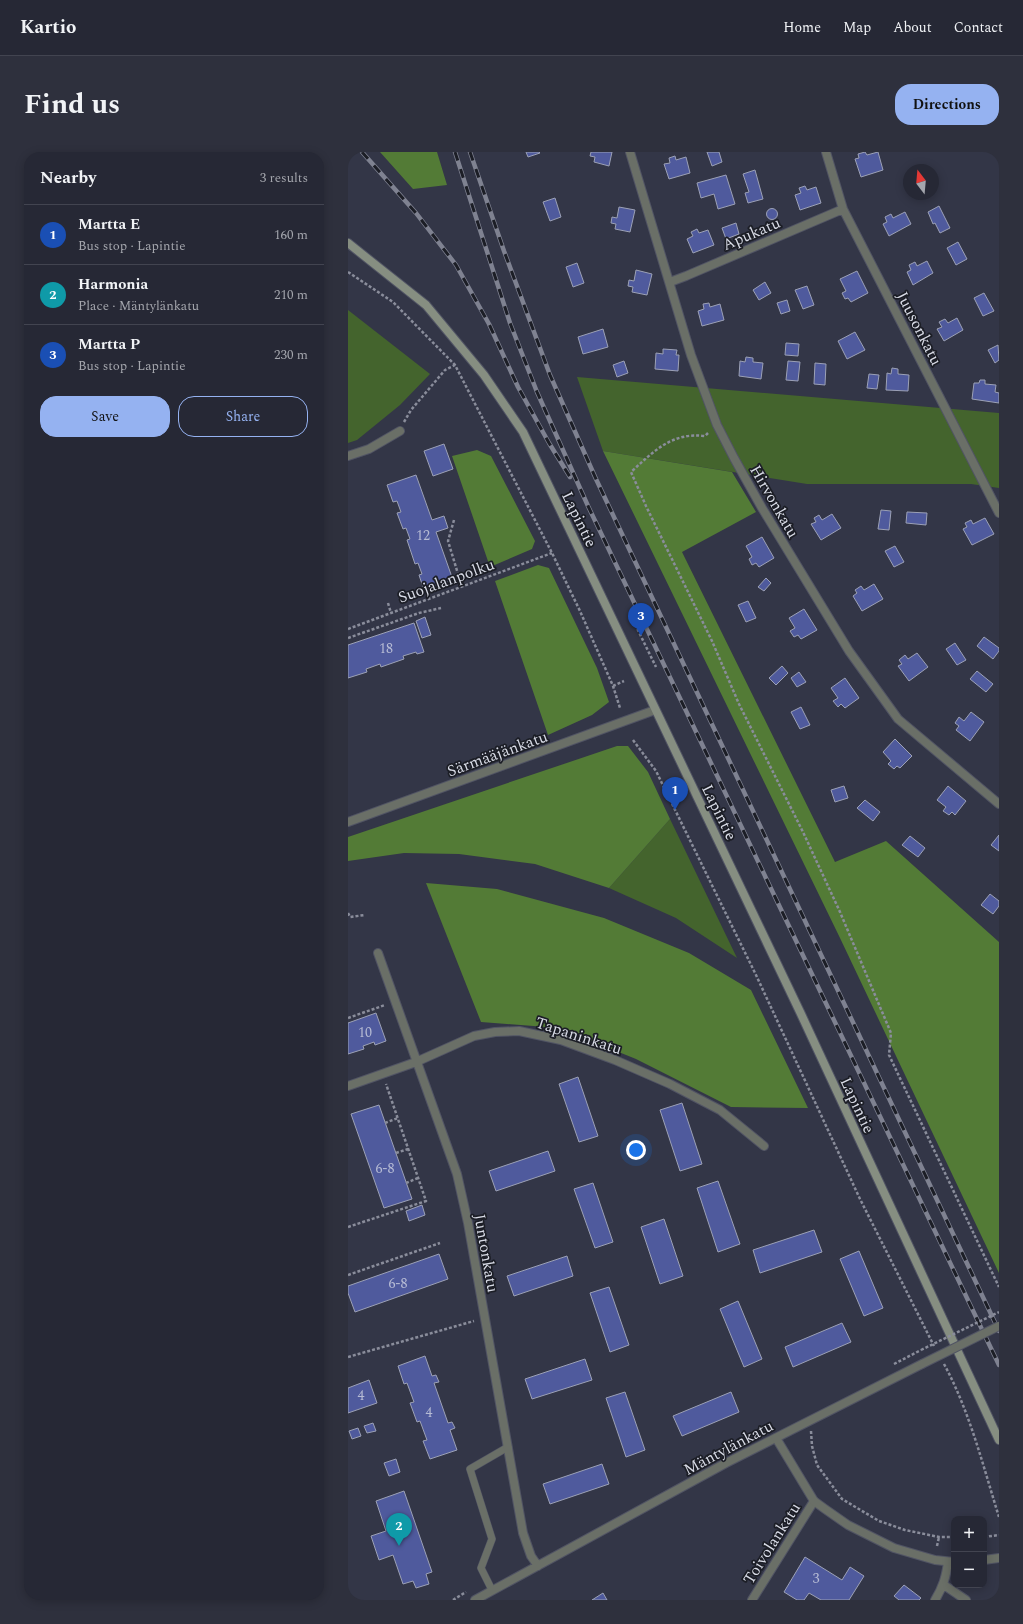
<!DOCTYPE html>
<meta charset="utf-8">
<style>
body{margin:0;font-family:Spectral,serif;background:#2e303d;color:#f1f3f6}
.controls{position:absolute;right:12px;bottom:12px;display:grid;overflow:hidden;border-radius:8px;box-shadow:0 2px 10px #0003}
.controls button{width:36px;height:36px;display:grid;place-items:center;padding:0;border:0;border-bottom:1px solid #424450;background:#262835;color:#f1f3f6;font:20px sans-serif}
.compass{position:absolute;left:555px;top:12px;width:36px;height:36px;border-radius:50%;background:#262835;box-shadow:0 2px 10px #0003;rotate:344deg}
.you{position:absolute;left:288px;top:998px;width:14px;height:14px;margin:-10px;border:3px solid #fff;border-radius:50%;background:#1a73e8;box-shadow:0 0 0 6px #1a73e833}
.badge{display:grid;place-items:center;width:26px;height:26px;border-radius:50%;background:#95b2f1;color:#fff;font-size:13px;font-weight:700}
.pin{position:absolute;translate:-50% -33px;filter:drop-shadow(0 1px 2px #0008)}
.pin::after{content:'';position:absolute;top:21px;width:14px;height:12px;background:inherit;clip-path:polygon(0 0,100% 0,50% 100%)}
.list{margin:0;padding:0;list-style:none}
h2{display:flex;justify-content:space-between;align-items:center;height:52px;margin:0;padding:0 16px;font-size:17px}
h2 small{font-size:13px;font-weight:400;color:#a4a6ad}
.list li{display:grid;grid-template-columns:26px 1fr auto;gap:12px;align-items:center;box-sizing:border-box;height:60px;padding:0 16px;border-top:1px solid #424450}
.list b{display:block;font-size:15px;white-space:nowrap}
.list p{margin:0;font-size:13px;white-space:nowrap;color:#a4a6ad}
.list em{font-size:13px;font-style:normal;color:#a4a6ad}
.actions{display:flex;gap:8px;padding:12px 16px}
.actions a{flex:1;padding:9px 0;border:1px solid #95b2f1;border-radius:16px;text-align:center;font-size:14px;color:#95b2f1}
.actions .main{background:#95b2f1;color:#111}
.map{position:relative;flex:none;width:651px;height:1448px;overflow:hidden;border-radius:16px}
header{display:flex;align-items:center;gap:24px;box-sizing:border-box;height:56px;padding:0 20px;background:#262835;border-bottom:1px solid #424450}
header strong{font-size:19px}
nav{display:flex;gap:22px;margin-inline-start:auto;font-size:14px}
.intro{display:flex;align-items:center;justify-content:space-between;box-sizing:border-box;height:96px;padding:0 24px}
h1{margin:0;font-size:28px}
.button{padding:10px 18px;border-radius:16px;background:#95b2f1;color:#111;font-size:14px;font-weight:700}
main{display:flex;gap:24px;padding:0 24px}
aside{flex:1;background:#262835;border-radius:16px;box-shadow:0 2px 10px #0003}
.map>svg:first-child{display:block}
</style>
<header>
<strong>Kartio</strong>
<nav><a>Home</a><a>Map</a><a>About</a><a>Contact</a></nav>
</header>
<div class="intro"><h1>Find us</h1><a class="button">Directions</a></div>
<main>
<aside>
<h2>Nearby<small>3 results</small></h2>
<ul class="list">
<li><span class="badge" style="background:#1a4fb4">1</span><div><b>Martta E</b><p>Bus stop · Lapintie</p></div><em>160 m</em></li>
<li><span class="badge" style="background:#0f9aa8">2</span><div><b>Harmonia</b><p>Place · Mäntylänkatu</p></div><em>210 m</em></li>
<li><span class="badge" style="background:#1a4fb4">3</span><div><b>Martta P</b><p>Bus stop · Lapintie</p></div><em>230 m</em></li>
</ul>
<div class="actions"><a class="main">Save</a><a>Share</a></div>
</aside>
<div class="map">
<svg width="651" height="1448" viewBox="0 0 651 1448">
<rect width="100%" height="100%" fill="#333647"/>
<path fill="#44642d" d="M0,158L82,222L52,253L9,288L0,291Z
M229,225L651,261V336L623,332H459L255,299Z
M322,667L389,806L328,766L261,736Z"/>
<path fill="#537b36" d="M32,0H89L99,33L65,37Z
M129,298L143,304L187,389L184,397L142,415L104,304Z
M255,299L384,320L408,360L334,400L487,710L538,689L651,790V1121L492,786Z
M190,413L201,416L249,516L261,550L244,563L200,583L147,429Z
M269,594H280L300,620L322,667L261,736L187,712L111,702L56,701L0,709V685Z
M78,731L149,737L256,766L341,801L403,838L460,956L383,955L288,907L211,876L133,870Z"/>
<path fill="#4f5a9d" stroke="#9ca1b6" d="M178,0H191L192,1L180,5Z
M243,0H264L261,14L246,10L247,5L242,4Z
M359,0H371L374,10L364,14Z
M517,0L519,3L530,0L535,18L513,25L507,7L511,6L510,2Z
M327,4L328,8L338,5L342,21L321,27L316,12L322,11L321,6Z
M407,18L415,47L400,51L397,41L401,40L395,22Z
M378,23L387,52L370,57L366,42L353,46L349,31Z
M457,34L459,38L468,35L473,51L452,58L447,43L453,41L451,36Z
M207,46L213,65L202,69L195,50Z
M591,54L602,76L592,81L587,71L585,72L580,60Z
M271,55L287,58L282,80L267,77L268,72L263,71L264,65L269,66Z
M418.5 62a5.5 5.5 0 1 1 11 0a5.5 5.5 0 1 1-11 0Z
M557,60L563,72L541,84L535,72L539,70L537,65L543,62L545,66Z
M388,71L391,82L378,87L374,76Z
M349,77L351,81L360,78L366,93L345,101L339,87L345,84L343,80Z
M610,90L619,107L608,113L599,96Z
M579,109L585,121L565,133L559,120L563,118L561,113L567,110L569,114Z
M229,111L236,131L225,135L218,115Z
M288,118L304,122L299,143L284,140L285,135L280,134L281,128L286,129Z
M509,119L520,141L503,150L500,146L497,147L494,141L498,139L492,127Z
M417,130L423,141L411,148L405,138Z
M459,134L466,153L455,157L447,138Z
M636,141L646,159L635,164L626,146Z
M439,148L442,159L433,162L429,151Z
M361,151L362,155L372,152L376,168L354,174L350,159L356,157L355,152Z
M609,166L615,178L596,189L589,177L594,175L591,170L597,167L600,171Z
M255,177L260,195L235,202L230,185Z
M507,180L517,198L499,207L490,189Z
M438,191L451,192L450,204L437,203Z
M650,193L651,208L647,211L640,198Z
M315,197L329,198L328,203H331L330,219L307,217L308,201L315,202Z
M398,205L405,206V210L415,211L413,227L391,224L392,209L397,210Z
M276,209L280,221L269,225L265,213Z
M440,209L452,210L450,229L438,228Z
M467,211L478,212L477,233L466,232Z
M544,216L550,217V222L561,223L560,239L538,238L539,221L543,222Z
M521,222L531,223L529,237L519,236Z
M632,228H637V232L648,233L647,240L651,241V251L624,247L626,231H631Z
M96,292L105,317L85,324L76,299Z
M68,323L84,368L96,364L100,376L88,380L105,428L76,438L71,423L74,422L70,411L67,412L59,388L62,387L58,376L55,377L49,361L53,360L49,349L45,350L39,333Z
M533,358L543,359L541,378L530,377Z
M559,360L579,361L578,373L558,371Z
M484,362L493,376L473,388L463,372L468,370L466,366L471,363L474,368Z
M637,366L646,382L624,393L615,377L619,375L617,371L623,368L625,372Z
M414,385L426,406L411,415L408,411L404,413L401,407L404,405L398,394Z
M547,394L556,410L546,415L537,399Z
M418,426L423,431L416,439L410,435Z
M526,432L535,447L514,459L505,444L509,441L507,438L513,434L516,438Z
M400,449L408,466L398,470L390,453Z
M456,457L469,478L453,487L450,483L446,485L442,479L447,476L441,466Z
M77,465L83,483L74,486L68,469Z
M66,471L76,500L69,502L68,500L55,504L56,507L33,515L32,512L18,517L19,520L0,526V493Z
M636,485L651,496V499L645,507L629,494Z
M607,491L618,508L609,513L598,497Z
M569,501L580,515L561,529L550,514L554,512L551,508L557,503L560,507Z
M434,514L440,521L428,533L421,526Z
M629,519L645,532L638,540L622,527Z
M451,520L458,530L449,535L443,526Z
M497,526L511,546L497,556L493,552L490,555L485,549L490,546L483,536Z
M453,555L462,573L452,577L443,560Z
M623,560L636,570L622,589L608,578L611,574L607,571L611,565L616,569Z
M547,587L564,604L552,616L549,614L546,617L540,612L543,609L535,600Z
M496,634L500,646L487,650L483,638Z
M600,634L618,649L607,663L604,660L601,663L595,659L598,655L589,648Z
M517,648L532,660L525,669L509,656Z
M651,683V699L643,693Z
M562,684L577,696L570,705L554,693Z
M642,742L651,749V754L645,762L633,753Z
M28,861L38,889L27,893L26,890L15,894L16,897L0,902V871Z
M230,925L250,984L231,990L211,932Z
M334,951L354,1012L332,1019L312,958Z
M31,953L64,1047L36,1056L3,962Z
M200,999L207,1019L148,1039L141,1019Z
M370,1029L392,1092L370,1100L349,1036Z
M245,1031L265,1090L247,1096L226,1037Z
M74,1053L77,1063L61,1069L58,1059Z
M316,1067L335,1124L312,1132L293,1075Z
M466,1078L474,1100L412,1121L405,1098Z
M511,1099L535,1156L516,1164L492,1107Z
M91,1102L100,1127L7,1160L0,1141V1134Z
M219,1104L225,1124L166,1144L159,1124Z
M261,1135L281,1193L262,1200L242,1141Z
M390,1149L414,1207L396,1215L372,1157Z
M494,1171L503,1190L445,1215L437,1195Z
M77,1204L84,1224L88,1223L91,1230L86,1231L100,1271L104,1270L107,1276L102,1278L109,1298L82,1307L75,1289L79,1288L72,1269L69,1270L62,1251L66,1250L59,1231L56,1232L50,1214Z
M237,1207L244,1228L184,1247L177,1227Z
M21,1228L29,1251L0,1261V1236Z
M277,1240L297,1298L278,1305L258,1246Z
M383,1240L391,1260L334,1284L325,1264Z
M25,1271L28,1279L19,1281L16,1274Z
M10,1276L13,1284L4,1287L1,1279Z
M48,1307L52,1320L41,1324L36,1311Z
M254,1312L261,1332L202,1352L195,1332Z
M56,1339L84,1420L78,1422L81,1432L68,1436L65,1429L55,1432L45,1403L31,1408L23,1384L38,1379L28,1349Z
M457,1405L494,1428L502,1415L516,1424L501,1448H473L461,1441L456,1448H449L436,1440Z
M556,1433L573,1446L571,1448H551L546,1444Z
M255,1441L259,1448H244Z"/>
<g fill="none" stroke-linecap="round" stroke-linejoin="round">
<defs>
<path id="service" d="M144,1438L133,1416L144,1387L122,1317L160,1295"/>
<path id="minor" d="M282,0L343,203L369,273L386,306L414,356L501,499L550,567L651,652
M478,0L495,57L651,361
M322,130L338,124L495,57
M0,304L21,297L52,279
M0,670L307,558
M30,801L109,1022L120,1071L175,1381L183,1404L190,1414
M0,934L68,910L126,884L147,880L171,879L213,888L267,908L322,932L372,958L416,994
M596,1433L618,1448
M127,1448L378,1311L574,1212
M404,1448L466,1349
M587,1448C595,1435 598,1425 600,1410"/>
<path id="tertiary" d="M428,1286L466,1349L477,1357L500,1373L546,1396L587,1408L606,1410
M636,1408L651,1406"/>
<path id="secondary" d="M0,91L78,153L136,223L175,280L453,862L651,1288"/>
</defs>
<use href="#service" stroke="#515464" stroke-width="8"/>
<use href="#minor" stroke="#515464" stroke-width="10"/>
<use href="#tertiary" stroke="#515464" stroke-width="10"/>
<use href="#secondary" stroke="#515464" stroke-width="10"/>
<path stroke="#8a8d9b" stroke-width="2.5" stroke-dasharray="3 2" stroke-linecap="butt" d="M0,120L45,150L107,213L204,401L232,459L265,534L272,556
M56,270L63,258L97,218L107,213
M360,281L357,284C324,280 306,299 283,320L298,354L364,489L391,552L455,680L492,760L543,881L541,903L651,1135
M106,368L100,389L114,435
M40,451L43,461
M285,468L308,515
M0,477L204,401
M0,486L71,461L93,456
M265,534L276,529
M285,588L308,619L408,823L512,1047L586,1194
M0,761L2,765L17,763
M0,866L37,853
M37,971L50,966
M48,1001L60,997
M58,1031L70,1026
M0,1075L78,1049L38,932
M0,1123L92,1091
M0,1205L126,1169
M546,1212L573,1198
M596,1212C622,1260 635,1314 651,1365
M463,1279L464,1294L469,1313L494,1347L531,1369L557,1378L591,1385H606
M636,1385L651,1383
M589,1394L591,1385
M105,1448L118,1440"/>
<use href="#service" stroke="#6a6f67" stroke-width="7"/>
<use href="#minor" stroke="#6a6f67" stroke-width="8"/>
<use href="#tertiary" stroke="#6a6f67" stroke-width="8"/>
<use href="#secondary" stroke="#868e81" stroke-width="8"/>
<defs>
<path id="rail" d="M14,0L68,61L108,113L141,172L170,235L201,291L222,325
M107,0L162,171L189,240L240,354L651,1213
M122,0L156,99L202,223L248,327L651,1179"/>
</defs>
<use href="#rail" stroke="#7f8291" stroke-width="4.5"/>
<use href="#rail" stroke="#1c1e26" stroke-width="3" stroke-dasharray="9" stroke-linecap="butt"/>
<defs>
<path id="minor-bridge" d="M574,1212L651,1174"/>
</defs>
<use href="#minor-bridge" stroke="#515464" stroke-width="10" stroke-linecap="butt"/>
<path stroke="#8a8d9b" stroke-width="2.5" stroke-dasharray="3 2" stroke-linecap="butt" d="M573,1198L651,1160"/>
<use href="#minor-bridge" stroke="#6a6f67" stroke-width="8"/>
</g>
<g text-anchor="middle" stroke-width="3.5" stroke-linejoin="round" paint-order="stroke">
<g font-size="14" fill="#b6bbd4">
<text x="75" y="388">12</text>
<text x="38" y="501">18</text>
<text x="17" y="885">10</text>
<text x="37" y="1021">6-8</text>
<text x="50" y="1136">6-8</text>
<text x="13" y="1248">4</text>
<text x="81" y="1265">4</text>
<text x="468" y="1431">3</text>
</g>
<g font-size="16" fill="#d8dbe6" stroke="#1c1e26">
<text transform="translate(403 81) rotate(-23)" y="6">Apukatu</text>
<text transform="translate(572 176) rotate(63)" y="6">Juusonkatu</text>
<text transform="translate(427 349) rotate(60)" y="6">Hirvonkatu</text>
<text transform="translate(232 367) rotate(64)" y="6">Lapintie</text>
<text transform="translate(98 428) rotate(-20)" y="6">Suojalanpolku</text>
<text transform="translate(149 601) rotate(-20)" y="6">Särmääjänkatu</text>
<text transform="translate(372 660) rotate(64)" y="6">Lapintie</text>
<text transform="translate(231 883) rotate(18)" y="6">Tapaninkatu</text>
<text transform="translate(510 953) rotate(65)" y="6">Lapintie</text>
<text transform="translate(139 1101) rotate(80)" y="6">Juntonkatu</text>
<text transform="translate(380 1295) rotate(-28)" y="6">Mäntylänkatu</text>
<text transform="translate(423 1391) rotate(-58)" y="6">Toivolankatu</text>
</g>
</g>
</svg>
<div class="controls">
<button>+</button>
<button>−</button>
</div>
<svg class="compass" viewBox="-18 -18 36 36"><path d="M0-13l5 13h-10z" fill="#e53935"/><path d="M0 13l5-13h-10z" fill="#a4a6ad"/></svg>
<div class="you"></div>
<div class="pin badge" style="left:327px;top:658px;background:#1a4fb4">1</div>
<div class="pin badge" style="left:51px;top:1394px;background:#0f9aa8">2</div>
<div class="pin badge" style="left:293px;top:484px;background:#1a4fb4">3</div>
</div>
</main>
